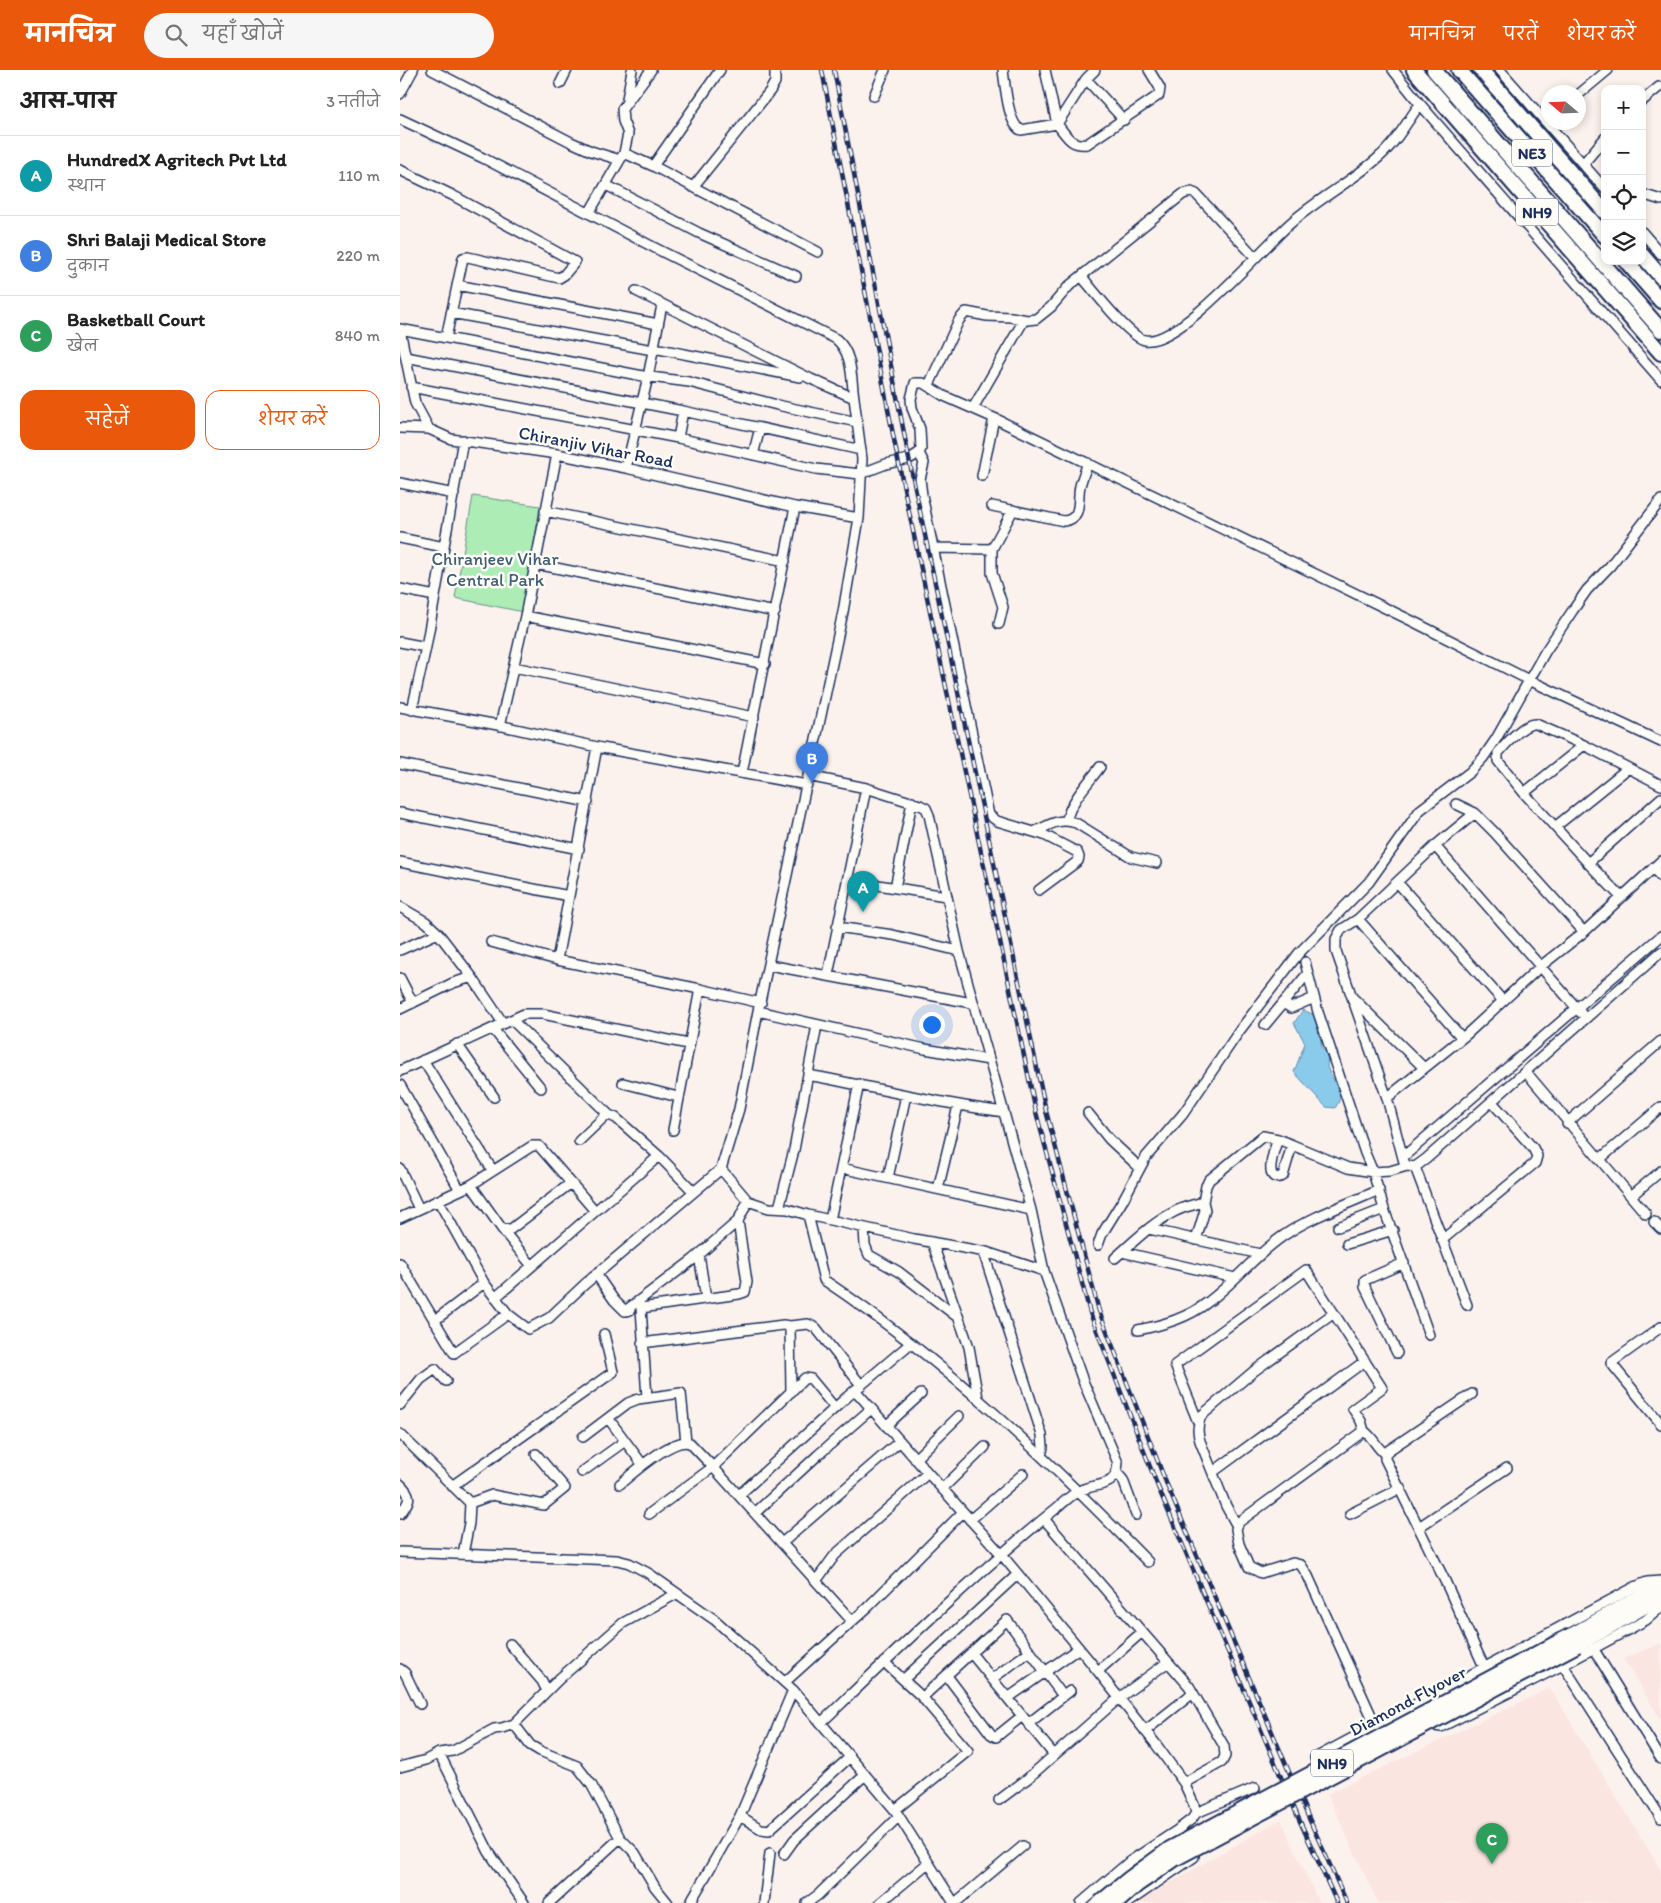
<!DOCTYPE html>
<html lang="hi">
<meta charset="utf-8">
<style>
body{margin:0;font-family:Itim,"Playpen Sans Deva",sans-serif;background:#f6f6f6;color:#222}
.controls{position:absolute;right:15px;top:15px;display:grid;overflow:hidden;border-radius:10px;box-shadow:0 2px 8px #0003}
.controls button{width:45px;height:45px;display:grid;place-items:center;padding:0;border:0;border-bottom:1px solid #e0e0e0;background:#fff;color:#222;font:25px sans-serif}
.compass{position:absolute;left:1141px;top:15px;width:45px;height:45px;border-radius:50%;background:#fff;box-shadow:0 2px 8px #0003;rotate:289deg}
.you{position:absolute;left:531px;top:954px;width:18px;height:18px;margin:-12px;border:4px solid #fff;border-radius:50%;background:#1a73e8;box-shadow:0 0 0 8px #1a73e833}
.badge{display:grid;place-items:center;width:32px;height:32px;border-radius:50%;background:#ea580c;color:#fff;font-size:16px;font-weight:700}
.pin{position:absolute;translate:-50% -41px;filter:drop-shadow(0 1px 2px #0008)}
.pin::after{content:'';position:absolute;top:26px;width:18px;height:15px;background:inherit;clip-path:polygon(0 0,100% 0,50% 100%)}
.list{margin:0;padding:0;list-style:none}
h2{display:flex;justify-content:space-between;align-items:center;height:65px;margin:0;padding:0 20px;font-size:21px}
h2 small{font-size:16px;font-weight:400;color:#767676}
.list li{display:grid;grid-template-columns:32px 1fr auto;gap:15px;align-items:center;box-sizing:border-box;height:80px;padding:0 20px;border-top:1px solid #e0e0e0}
.list b{display:block;font-size:19px;white-space:nowrap}
.list p{margin:0;font-size:16px;white-space:nowrap;color:#767676}
.list em{font-size:16px;font-style:normal;color:#767676}
.actions{display:flex;gap:10px;padding:15px 20px}
.actions a{flex:1;padding:11px 0;border:1px solid #ea580c;border-radius:15px;text-align:center;font-size:18px;color:#ea580c}
.actions .main{background:#ea580c;color:#fff}
.icon{flex:none;width:28px;height:28px;fill:none;stroke:currentColor;stroke-width:2;stroke-linecap:round;stroke-linejoin:round}
.map{position:relative;flex:none;width:1261px;height:1833px;overflow:hidden}
header{display:flex;align-items:center;gap:30px;box-sizing:border-box;height:70px;padding:0 25px;background:#ea580c;color:#fff}
header strong{font-size:24px}
nav{display:flex;gap:28px;margin-inline-start:auto;font-size:18px}
.search{width:350px;height:45px;background:#f6f6f6;display:flex;align-items:center;gap:12px;box-sizing:border-box;padding:0 18px;border-radius:28px;color:#767676;font-size:19px}
main{display:flex}
aside{flex:1;background:#fff}
.map>svg:first-child{display:block}
</style>
<header>
<strong>मानचित्र</strong>
<div class="search"><svg class="icon" aria-label="search" viewBox="0 0 24 24"><circle cx="10" cy="10" r="6"/><path d="M15 15l6 6"/></svg>यहाँ खोजें</div>
<nav><a>मानचित्र</a><a>परतें</a><a>शेयर करें</a></nav>
</header>
<main>
<aside>
<h2>आस-पास<small>3 नतीजे</small></h2>
<ul class="list">
<li><span class="badge" style="background:#0f9aa8">A</span><div><b>HundredX Agritech Pvt Ltd</b><p>स्थान</p></div><em>110 m</em></li>
<li><span class="badge" style="background:#3f7fe0">B</span><div><b>Shri Balaji Medical Store</b><p>दुकान</p></div><em>220 m</em></li>
<li><span class="badge" style="background:#2e9e5b">C</span><div><b>Basketball Court</b><p>खेल</p></div><em>840 m</em></li>
</ul>
<div class="actions"><a class="main">सहेजें</a><a>शेयर करें</a></div>
</aside>
<div class="map">
<svg width="1261" height="1833" viewBox="0 0 1261 1833">
<rect width="100%" height="100%" fill="#fcf2ed"/>
<filter id="ink" filterUnits="userSpaceOnUse"><feTurbulence type="fractalNoise" baseFrequency=".02" numOctaves="2"/><feDisplacementMap in="SourceGraphic" scale="10" xChannelSelector="R" yChannelSelector="G"/><feConvolveMatrix kernelMatrix="1 2 1 2 8 2 1 2 1" color-interpolation-filters="sRGB"/></filter>
<g filter="url(#ink)">
<path fill="#fbe5e1" d="M1261,1573V1650L1223,1589Z
M1150,1618L1261,1800V1833H978L927,1724Z
M881,1749L919,1833H735Z"/>
<path fill="#adedb5" stroke="#648e8a" d="M73,426L140,436L123,542L55,528Z"/>
<path fill="#8acbeb" stroke="#5e8db3" d="M903,940L917,946L922,978L928,984C928,987 927,993 927,996C931,1013 949,1019 935,1038L926,1037L894,1002L905,973L894,953Z"/>
<g fill="none" stroke-linecap="round" stroke-linejoin="round">
<defs>
<path id="minor" d="M32,0L171,72L191,81L220,90
M603,0C605,14 608,55 621,60L657,54C667,66 670,76 687,74L759,25L760,18L749,0
M645,0L657,54
M695,0L686,9L724,50
M993,0L1020,34L1261,310
M1100,0L1205,119
M160,14L167,0
M0,24L13,0
M1178,25L1208,0
M474,26L485,0
M227,29L232,0
M1242,31L1259,17
M0,49L83,88L257,179L436,269C453,283 451,308 454,328
M657,54L686,9
M224,83L253,96L418,182
M1183,94L1205,68
M253,96L320,0
M0,100L52,125L175,192L164,205L159,208L68,187L63,188L46,268
M206,115L299,163L396,206
M293,117L370,21L375,12V0
M1242,124L1261,130
M189,143L224,83L228,64L223,51L222,39L251,0
M1242,162L1261,184
M682,207C693,220 730,268 745,270C780,276 865,174 893,151C920,128 952,111 978,88C995,74 1007,52 1020,34
M57,215L258,254
M51,243L253,280L259,279L400,307
M0,259L243,306L289,312L377,335L457,352
M0,260L15,333L29,359L51,369L157,384L226,398L395,437L459,448
M6,287L283,341L461,380
M529,315L559,250L566,242L587,246L611,247L627,250L636,249L651,237L669,216L783,124L791,122L796,124L855,187
M11,317L278,368L416,399L460,404L486,394L509,389L519,383L521,379L520,359L512,338L511,329L515,313H523L544,326L594,348L1012,551L1129,610L1261,672
M573,338L624,250
M0,358L29,359
M278,368L283,341
M519,383L524,393L520,409L522,425L589,745L597,751L644,765L677,782L679,787L678,791L639,820
M353,385L360,358
M226,398L248,307L262,235
M582,406L594,348
M0,413L54,424
M592,436L664,451C683,449 677,429 680,416C682,408 685,401 688,393
M145,441L385,491
M0,468L44,477
M534,478L592,479
M136,494L375,542
M0,519L35,526
M125,546L365,594
M599,554L603,537L592,503V479L613,440
M0,572L26,577
M114,597L354,647
M0,637L98,655L202,678L407,715
M12,640L26,577L63,370
M100,656L125,546L157,384
M0,694L188,732
M342,703L395,437
M408,706L466,718L520,735L526,738L529,745L559,881L631,1140L644,1201L683,1311L718,1393C716,1420 697,1412 679,1421C672,1424 664,1432 658,1437C575,1504 498,1579 421,1653
M1124,723L1184,675
M1056,734L1075,743
M0,743L179,779
M667,750C669,733 690,711 700,697
M1155,757L1227,699
M634,762C649,755 660,747 676,753L731,787L757,793
M1035,776L1181,943
M0,792L169,826
M1188,793L1261,728
M1253,798L1261,807
M447,810L546,826
M997,812L1103,931
M495,818L512,732
M1221,827L1188,793L1124,723L1098,691V683C1106,674 1124,652 1136,654L1184,675L1261,715
M0,837L26,852L38,863L72,907L103,953
M958,849L1062,968
M437,857L493,865L559,881
M1184,862L1094,762L1075,743L1035,776L958,849L941,860L936,869V881L987,1028L1004,1092L1007,1096L1015,1097L1026,1089L1261,882
M91,872L157,890L300,919L361,933
M0,880L38,863
M157,890L197,677
M905,892L918,942L965,1083L973,1102L984,1139L1029,1265
M369,895L572,933
M428,905L466,718
M0,908L13,933
M954,929L1024,998
M883,933L891,938L914,928
M0,939L53,913L72,907
M358,941L525,979L589,990
M112,950L209,1045
M865,955L908,903
M93,959L141,1018
M57,974L94,1027
M23,990L93,1101
M0,1001L124,944H143L288,974
M1126,1002L1246,1144
M408,1005C474,1017 538,1034 604,1042
M223,1013L278,1027
M0,1015L60,1120
M987,1028L1067,964L1141,896L1184,862L1261,791
M688,1043L709,1069L740,1098
M1167,1053L1261,971
M273,1060L300,919
M878,1069C875,1077 861,1115 883,1106L892,1075
M179,1071L205,1046L209,1045L216,1048L259,1086L294,1122
M1003,1087L1261,866
M1200,1089L1261,1037
M1015,1097L1067,1235
M441,1098L631,1140
M0,1099L19,1139
M321,1099L348,1131L369,1138L388,1139L408,1145L514,1169L586,1182L644,1201
M488,1108L506,1025
M71,1115L102,1159H111L171,1113L195,1141
M538,1119L558,1036
M1231,1126L1261,1101
M38,1130L84,1213L108,1244L128,1259L149,1248L185,1214L321,1099L339,1039L358,941L443,542L459,448L460,429L462,389L454,328L411,309L236,221
M379,1138L394,1080L417,955
M408,1145L424,1210C544,1290 648,1389 748,1492
M0,1148L71,1115L132,1076H139L171,1113
M430,1150L459,1014
M1254,1152L1261,1159
M938,1157L984,1139
M464,1158L465,1175L469,1185L499,1202L556,1246
M102,1159L132,1196
M749,1159L860,1184
M796,1170L805,1140L803,1132
M1042,1170L1135,1093L1137,1086L1133,1078L1092,1032
M532,1172L569,1277L578,1328
M947,1174L993,1160
M698,1175L702,1164L723,1130L746,1087L783,1044L840,960L899,883L969,812L1020,740L1070,702L1083,688L1096,669L1145,582L1173,540L1187,520L1210,496L1261,430
M583,1181L642,1365L643,1377L641,1386
M722,1182L835,1208
M299,1185L306,1229
M715,1188C733,1172 752,1153 774,1142C782,1137 794,1135 803,1132L806,1116L809,1110L863,1066L878,1069L948,1098L973,1102L990,1101L1007,1096
M0,1193L54,1283L108,1244
M196,1204L214,1230L225,1241L230,1240
M95,1228L259,1086
M225,1241L294,1189L338,1151L348,1131
M34,1251L84,1213
M390,1256L408,1254L416,1258L461,1315
M1261,1257L1211,1293L1261,1354
M738,1260C763,1255 788,1248 808,1232C835,1212 855,1185 883,1166C912,1146 946,1135 979,1120
M242,1273L383,1255L390,1256L391,1322
M997,1283L965,1217V1210L1004,1193
M455,1320L528,1403L602,1485L688,1589L755,1673L784,1713L794,1735L796,1743L792,1749L776,1761
M1072,1324L989,1380L985,1384V1389L1045,1511L1085,1599
M247,1328L241,1238L339,1224L345,1222L347,1212L338,1151
M0,1335L21,1309L35,1299L46,1311
M435,1338L411,1309L405,1308L313,1397L452,1551
M208,1348L243,1395
M798,1352L775,1295L906,1200L982,1318L953,1339L961,1351L964,1361
M486,1356L521,1324
M0,1364L70,1433L69,1453L63,1484
M183,1367L228,1333L238,1329L281,1323L286,1372
M515,1389L559,1346
M182,1402L225,1371
M813,1402L965,1291
M717,1403L723,1410L736,1445
M0,1414C13,1426 10,1431 0,1444
M220,1414C234,1402 273,1367 290,1373L313,1397L249,1444
M52,1416L213,1302L204,1264
M542,1419L585,1377
M339,1425L447,1327L511,1273
M70,1433L92,1425L144,1435L165,1418L136,1384
M355,1443L418,1385L471,1339
M950,1444L1001,1418
M644,1449L789,1616L824,1676L825,1686L822,1692L784,1713
M570,1450L623,1404
M837,1456L826,1436L800,1371C797,1362 797,1355 801,1346L854,1301L934,1243
M1019,1457L1107,1398
M382,1473L500,1371
M0,1482L217,1490L229,1493L248,1503L315,1550L393,1620L495,1740L554,1833
M416,1511L435,1485L528,1403
M110,1574L142,1611L147,1621
M1193,1578L1261,1689
M571,1583L654,1685
M484,1592L522,1627L568,1681L495,1740
M1163,1595L1261,1748
M0,1599L5,1603L20,1634
M698,1601L742,1562
M547,1606L591,1664L596,1667L622,1646
M504,1609L618,1504
M592,1609L630,1581
M385,1612L468,1537L563,1442
M527,1623L607,1550L663,1626
M608,1628L679,1578
M1032,1649L1035,1656L1041,1657L1163,1595L1246,1550L1261,1537
M629,1653L670,1621
M114,1654L130,1675L140,1681L177,1696L191,1714L220,1768L235,1783L255,1817L268,1833
M976,1656L908,1506L901,1495L893,1493L861,1503L849,1497L839,1474L836,1459L839,1452L964,1361C973,1367 976,1377 985,1384
M745,1661L793,1623
M39,1683L89,1782L124,1833
M915,1688L1235,1517L1247,1512L1261,1511
M0,1697L26,1690L39,1683L53,1681L94,1659L102,1658L114,1654L159,1609L223,1553L276,1524
M599,1730L627,1709L719,1628L768,1592
M796,1743L855,1718
M340,1746L361,1759L369,1760L450,1687
M384,1784L394,1770L465,1705
M149,1833L220,1768
M290,1833L340,1746L393,1620
M364,1833L370,1783
M407,1833L418,1825L499,1746
M480,1833L528,1793
M555,1833L623,1776
M681,1833L729,1792L776,1761L779,1766
M727,1833L794,1787L787,1777"/>
<path id="highway" d="M1014,0L1261,283
M1034,0L1261,260
M1059,0L1205,166
M1081,0L1205,142
M1242,185L1261,207
M1226,191L1261,231
M1172,1565L1261,1515
M1177,1575L1261,1527"/>
</defs>
<use href="#minor" stroke="#1b2f5e" stroke-width="12"/>
<use href="#highway" stroke="#1b2f5e" stroke-width="18"/>
<use href="#minor" stroke="#fdfcf7" stroke-width="9"/>
<use href="#highway" stroke="#fdfcf7" stroke-width="14"/>
<defs>
<path id="rail" d="M422,0L498,390L636,1042L690,1243L758,1417L898,1747L937,1833
M434,0L509,389L646,1041L699,1241L767,1415L907,1744L947,1833"/>
</defs>
<use href="#rail" stroke="#1b2f5e" stroke-width="4.5"/>
<use href="#rail" stroke="#fdfcf7" stroke-width="2.5" stroke-dasharray="8" stroke-linecap="butt"/>
<defs>
<path id="highway-bridge" d="M700,1833L729,1809L770,1779L1172,1565
M716,1833L738,1814L776,1788L1177,1575"/>
</defs>
<use href="#highway-bridge" stroke="#1b2f5e" stroke-width="18" stroke-linecap="butt"/>
<use href="#highway-bridge" stroke="#fdfcf7" stroke-width="14"/>
</g>
</g>
<g text-anchor="middle" stroke-width="5" stroke-linejoin="round" paint-order="stroke">
<g fill="#fdfcf7" stroke="#5f6c8c" stroke-width="1">
<rect x="1112" y="69.5" width="40" height="27" rx="4"/>
<rect x="1116" y="128.5" width="42" height="27" rx="4"/>
<rect x="911" y="1679.5" width="42" height="27" rx="4"/>
</g>
<g font-size="16" font-weight="bold" fill="#1b2f5e">
<text x="1132" y="89">NE3</text>
<text x="1137" y="148">NH9</text>
<text x="932" y="1699">NH9</text>
</g>
<g font-size="18" fill="#1b2f5e" stroke="#fdfcf7">
<text transform="translate(196 377) rotate(11)" y="6">Chiranjiv Vihar Road</text>
<text transform="translate(1008 1631) rotate(-28)" y="6">Diamond Flyover</text>
</g>
<g font-size="18" fill="#405e74" stroke="#fdfcf7">
<text x="95" y="495">Chiranjeev Vihar<tspan x="95" dy="21">Central Park</tspan></text>
</g>
</g>
</svg>
<div class="controls">
<button>+</button>
<button>−</button>
<button><svg class="icon" aria-label="locate" viewBox="0 0 24 24"><circle cx="12" cy="12" r="6"/><path d="M12 2v4M12 18v4M2 12h4M18 12h4"/></svg></button>
<button><svg class="icon" aria-label="layers" viewBox="0 0 24 24"><path d="M12 4l9 5-9 5-9-5zM3 14l9 5 9-5"/></svg></button>
</div>
<svg class="compass" viewBox="-18 -18 36 36"><path d="M0-13l5 13h-10z" fill="#e53935"/><path d="M0 13l5-13h-10z" fill="#767676"/></svg>
<div class="you"></div>
<div class="pin badge" style="left:463px;top:842px;background:#0f9aa8">A</div>
<div class="pin badge" style="left:412px;top:713px;background:#3f7fe0">B</div>
<div class="pin badge" style="left:1092px;top:1794px;background:#2e9e5b">C</div>
</div>
</main>
